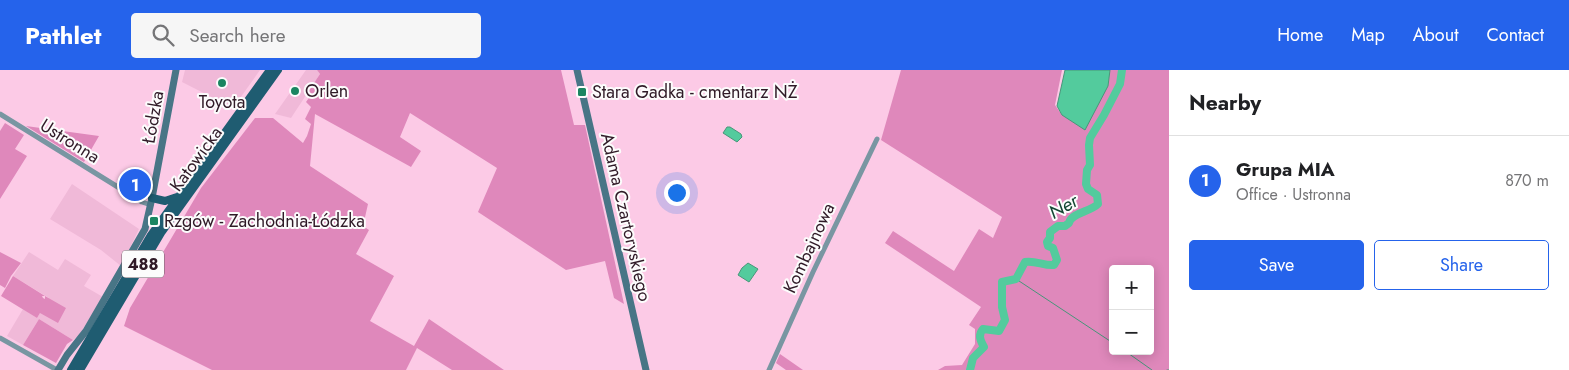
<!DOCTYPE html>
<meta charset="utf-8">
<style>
body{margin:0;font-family:Jost,sans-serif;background:#f6f6f6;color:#202124}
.controls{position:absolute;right:15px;bottom:15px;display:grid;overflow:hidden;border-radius:5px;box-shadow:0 2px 12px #0003}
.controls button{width:45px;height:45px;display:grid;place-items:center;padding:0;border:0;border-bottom:1px solid #e0e0e0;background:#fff;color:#202124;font:25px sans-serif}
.you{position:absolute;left:676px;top:122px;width:18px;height:18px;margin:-12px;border:4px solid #fff;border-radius:50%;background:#1a73e8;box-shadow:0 0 0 8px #1a73e833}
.badge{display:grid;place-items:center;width:32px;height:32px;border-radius:50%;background:#2563eb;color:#fff;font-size:16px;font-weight:700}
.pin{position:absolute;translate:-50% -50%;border:2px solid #fff;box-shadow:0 1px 5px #0006}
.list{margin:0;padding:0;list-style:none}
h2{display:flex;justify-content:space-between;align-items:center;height:65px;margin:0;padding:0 20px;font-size:21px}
h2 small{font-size:16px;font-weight:400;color:#757577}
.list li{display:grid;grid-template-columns:32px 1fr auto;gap:15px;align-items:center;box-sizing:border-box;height:90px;padding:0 20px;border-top:1px solid #e0e0e0}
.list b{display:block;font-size:19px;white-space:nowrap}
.list p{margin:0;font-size:16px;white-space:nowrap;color:#757577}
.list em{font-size:16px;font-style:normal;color:#757577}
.actions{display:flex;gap:10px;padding:15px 20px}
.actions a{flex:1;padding:11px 0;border:1px solid #2563eb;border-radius:5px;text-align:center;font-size:18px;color:#2563eb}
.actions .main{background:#2563eb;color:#fff}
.icon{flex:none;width:28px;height:28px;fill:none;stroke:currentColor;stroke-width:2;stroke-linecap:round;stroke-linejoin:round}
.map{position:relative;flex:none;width:1169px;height:300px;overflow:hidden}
header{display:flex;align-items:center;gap:30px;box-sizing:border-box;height:70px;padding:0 25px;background:#2563eb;color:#fff}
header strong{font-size:24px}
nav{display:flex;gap:28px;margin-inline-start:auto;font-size:18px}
.search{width:350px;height:45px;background:#f6f6f6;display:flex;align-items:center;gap:12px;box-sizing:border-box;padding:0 18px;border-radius:5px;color:#757577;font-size:19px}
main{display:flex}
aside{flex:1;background:#fff}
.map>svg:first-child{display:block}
</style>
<header>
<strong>Pathlet</strong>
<div class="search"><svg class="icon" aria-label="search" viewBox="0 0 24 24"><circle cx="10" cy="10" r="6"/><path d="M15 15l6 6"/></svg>Search here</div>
<nav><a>Home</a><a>Map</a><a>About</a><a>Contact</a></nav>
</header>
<main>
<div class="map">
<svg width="1169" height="300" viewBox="0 0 1169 300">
<rect width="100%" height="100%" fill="#fccae6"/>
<path fill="#f0b9d8" d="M185,0H260L233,38L182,12Z
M306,0H317L320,4L291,48L275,44Z
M72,114L139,159L121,196L101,180L50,149Z
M29,182L58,200L65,189L91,205L84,216L103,227L79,265L73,270L39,249L23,275L7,266L23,239L37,248L49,228L13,206Z"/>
<path fill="#df88bb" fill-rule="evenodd" d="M317,0H561L574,55H585L624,234L614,228L605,191L566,200L478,142L497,98L410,43L400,67L421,81L411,97L315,44L310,96L368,134L363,156L369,160L356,184L394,206L370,251L414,276L429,249L504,300H452L417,278L406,300H212L124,256L130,238L201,118L255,48H273L303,73L307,66L311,54L305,49L311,37L306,32L311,25L308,22L320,4Z
M901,0H1062L1055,35L1062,45L1108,16L1110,0H1169V300H938L945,296L962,295L975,274V259L969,255L981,237L885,173L893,161L954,201L979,159L993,168L1002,147L881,70ZM1113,199H1150V281H1113Z
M5,53L24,65L15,79L27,86L0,129V61Z
M26,56L99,66L84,92Z
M0,182L21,193L11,206L5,218L0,215Z
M13,206L45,226H42L43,228L45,229V226L66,238L58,253L40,243L37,248L1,226Z
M39,249L73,270L67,274L56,293L23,275Z
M780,284L803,300H786L776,293Z"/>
<path fill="#53cb9d" stroke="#48967a" d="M1065,0H1110L1108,16L1085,60L1062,45L1057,36Z
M727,57H730L741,64L742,67L737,72L723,63Z
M748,193L758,199L749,212L738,205L742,198Z"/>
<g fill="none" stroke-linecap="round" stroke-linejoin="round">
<path stroke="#48967a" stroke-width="1" d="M1016,209L1113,273
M1125,281L1152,300
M1167,300H1169"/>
<path stroke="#53cb9d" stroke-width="8" d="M970,300L973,288L984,277C980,270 978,265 983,259L999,261L1005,250L1002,237V212L1016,209L1025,192C1035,190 1044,196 1054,195L1057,190L1053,178L1048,176L1047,172L1050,168V162L1058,156H1065L1069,153C1071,143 1090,142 1098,134L1097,125L1088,119L1086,114L1087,100L1090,95L1089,75L1090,68L1104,45L1120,14L1122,0"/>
<path stroke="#7996a2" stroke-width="5" d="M0,44L142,132L151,135
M0,268L57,300
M769,300L813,202L877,69"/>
<path stroke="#487586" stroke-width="7" d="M577,0L646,300
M58,300L67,285L86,261L145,159L152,128L176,0"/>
<path stroke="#1f5c71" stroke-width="8" d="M152,128L165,131L177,127
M71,300L151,165L270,0
M80,300L161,163L278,0"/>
</g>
<g fill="#1b8561" stroke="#fcfcfc" stroke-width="2">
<circle cx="222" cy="13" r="5"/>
<circle cx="295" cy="21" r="5"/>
<rect x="577" y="17" width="10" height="10" rx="2.5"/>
<rect x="149" y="146" width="10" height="10" rx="2.5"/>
</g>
<g text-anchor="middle" stroke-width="4" stroke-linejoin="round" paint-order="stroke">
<rect fill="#fcfcfc" stroke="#6d5e67" stroke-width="1" x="122" y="180.5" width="42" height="27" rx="4"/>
<g font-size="16" font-weight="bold" fill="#301a27">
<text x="143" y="200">488</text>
</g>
<g font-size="18" fill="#301a27" stroke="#fcfcfc" text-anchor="start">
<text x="305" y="27">Orlen</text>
<text x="592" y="28">Stara Gadka - cmentarz NŻ</text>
<text x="222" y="38" text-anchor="middle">Toyota</text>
<text x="164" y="157">Rzgów - Zachodnia-Łódzka</text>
</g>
<g font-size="18" fill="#301a27" stroke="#fcfcfc">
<text transform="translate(153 47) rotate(-80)" y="6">Łódzka</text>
<text transform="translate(70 71) rotate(32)" y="6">Ustronna</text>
<text transform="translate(196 89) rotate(-54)" y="6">Katowicka</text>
<text transform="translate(626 147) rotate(77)" y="6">Adama Czartoryskiego</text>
<text transform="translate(809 178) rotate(-65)" y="6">Kombajnowa</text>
</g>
<g font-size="19" font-style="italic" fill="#144734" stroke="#fcfcfc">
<text transform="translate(1063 136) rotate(-30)" y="7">Ner</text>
</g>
</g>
</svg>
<div class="controls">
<button>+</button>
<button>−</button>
</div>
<div class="you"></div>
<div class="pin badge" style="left:135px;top:115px">1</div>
</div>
<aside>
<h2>Nearby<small></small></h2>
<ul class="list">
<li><span class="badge">1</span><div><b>Grupa MIA</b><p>Office · Ustronna</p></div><em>870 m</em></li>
</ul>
<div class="actions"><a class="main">Save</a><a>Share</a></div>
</aside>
</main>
